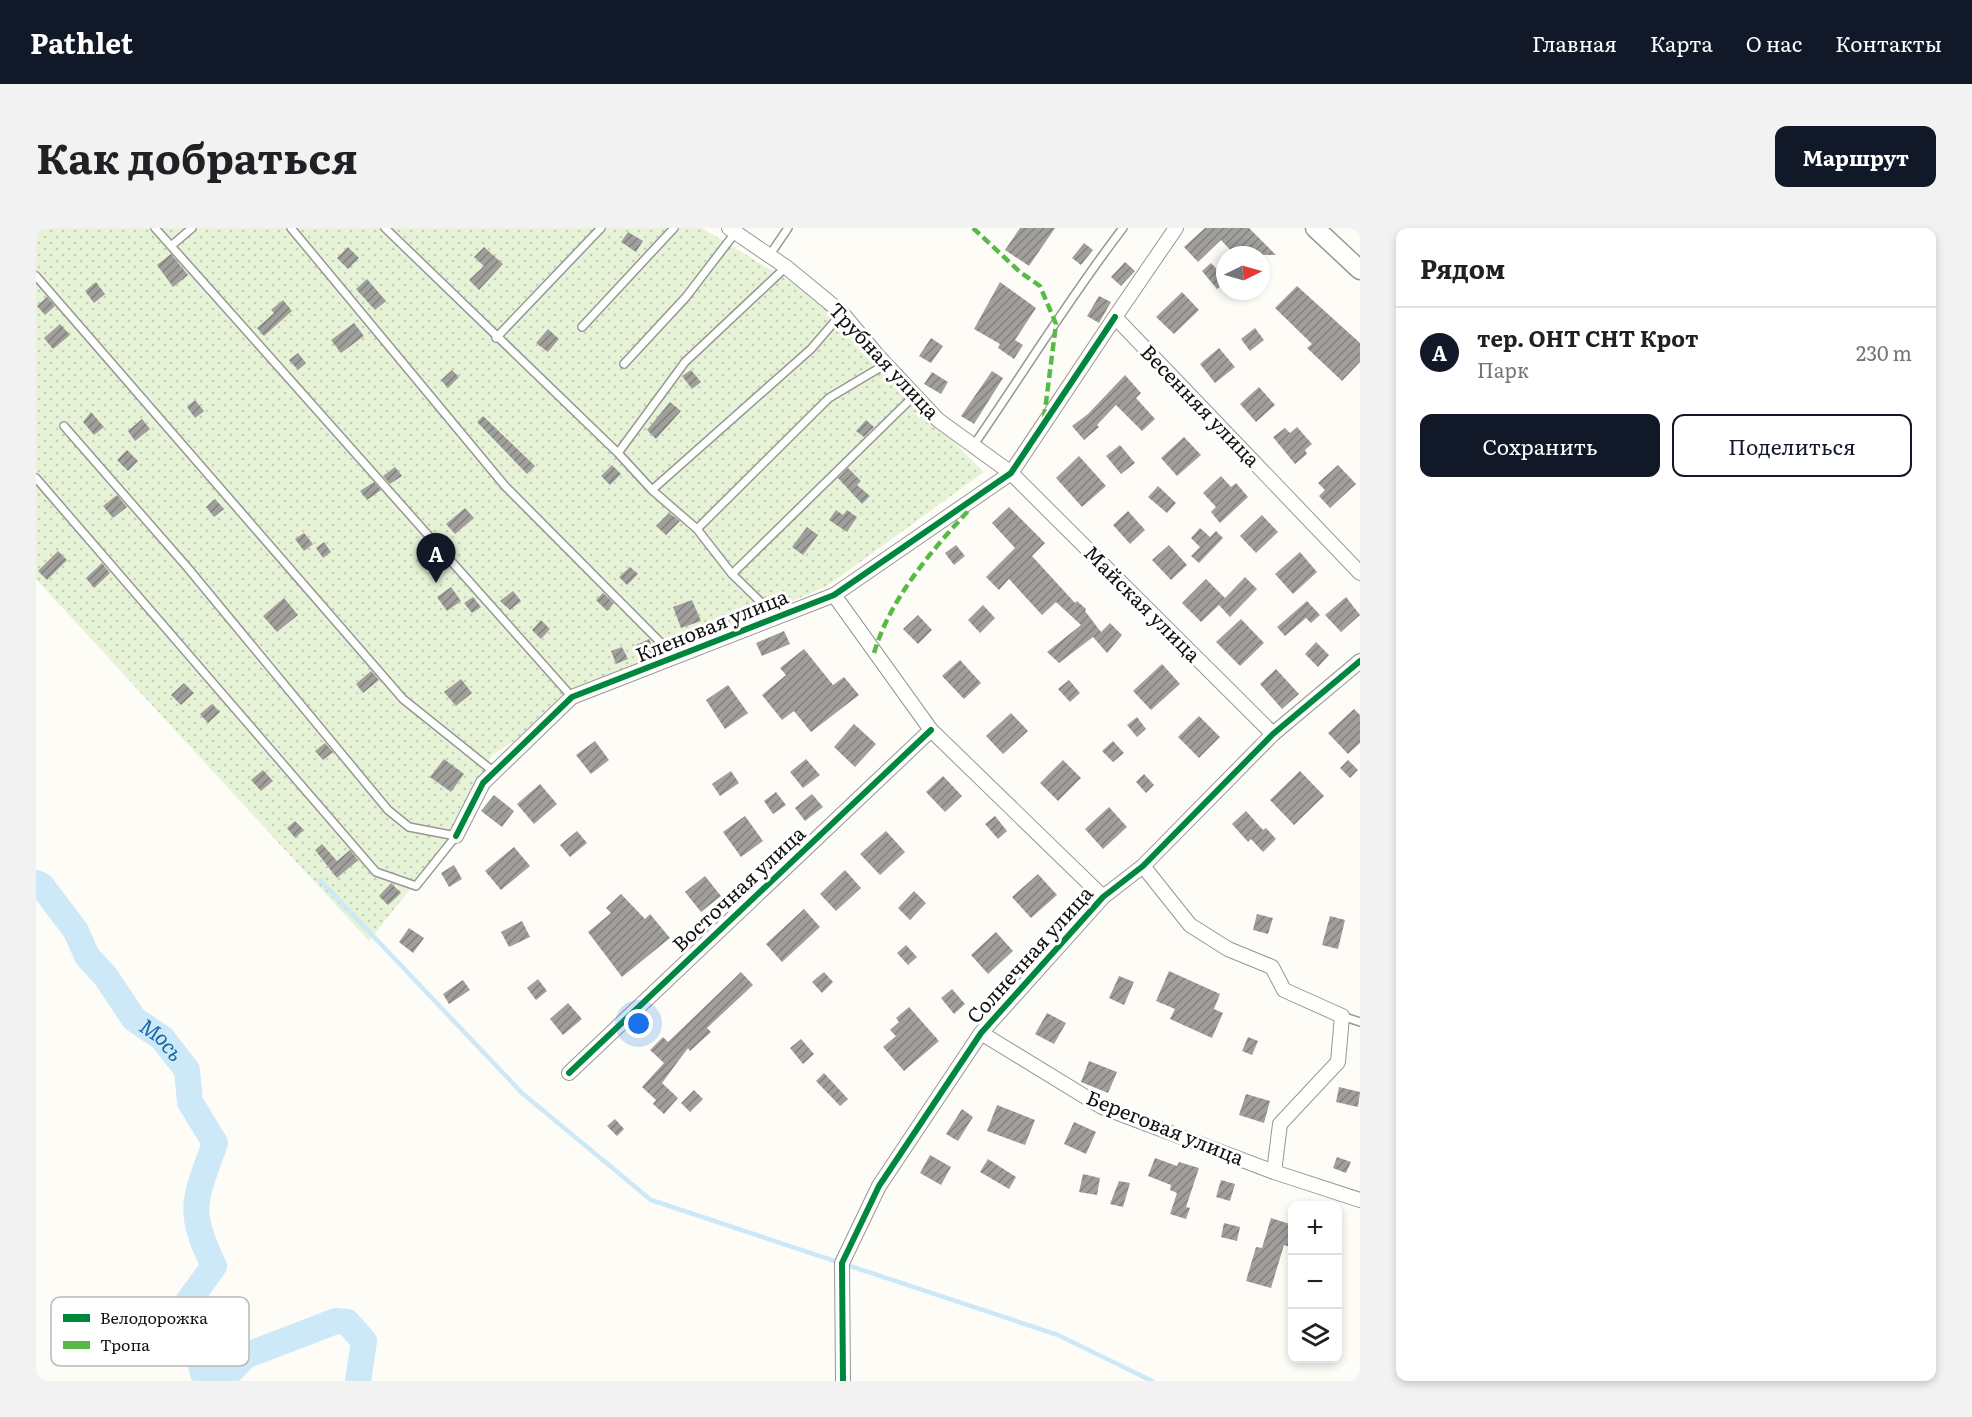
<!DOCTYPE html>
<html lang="ru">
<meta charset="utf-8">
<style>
body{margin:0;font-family:Literata,serif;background:#f2f2f2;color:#202124}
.controls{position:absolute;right:18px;bottom:18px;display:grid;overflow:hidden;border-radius:12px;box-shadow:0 3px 9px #0003}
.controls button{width:54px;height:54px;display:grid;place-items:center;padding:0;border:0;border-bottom:2px solid #e0e0e0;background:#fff;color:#202124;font:30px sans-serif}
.compass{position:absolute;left:1180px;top:18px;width:54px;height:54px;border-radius:50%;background:#fff;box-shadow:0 3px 9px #0003;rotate:85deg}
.you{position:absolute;left:603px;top:796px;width:21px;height:21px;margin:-15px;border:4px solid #fff;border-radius:50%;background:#1a73e8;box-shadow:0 0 0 9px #1a73e833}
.badge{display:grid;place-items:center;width:39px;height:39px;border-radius:50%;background:#111827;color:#fff;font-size:20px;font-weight:700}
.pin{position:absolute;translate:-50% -50px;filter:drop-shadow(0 2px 3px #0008)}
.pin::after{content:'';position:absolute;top:32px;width:21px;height:18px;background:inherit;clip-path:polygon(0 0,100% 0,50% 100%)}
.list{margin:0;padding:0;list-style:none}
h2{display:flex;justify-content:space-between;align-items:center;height:78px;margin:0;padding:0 24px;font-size:26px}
h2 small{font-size:20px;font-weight:400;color:#757577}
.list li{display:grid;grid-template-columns:39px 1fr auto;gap:18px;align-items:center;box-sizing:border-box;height:90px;padding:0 24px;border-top:2px solid #e0e0e0}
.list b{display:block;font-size:22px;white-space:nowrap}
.list p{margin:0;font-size:20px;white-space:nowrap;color:#757577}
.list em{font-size:20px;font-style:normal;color:#757577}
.actions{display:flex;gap:12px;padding:18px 24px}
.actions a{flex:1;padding:14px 0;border:2px solid #111827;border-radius:12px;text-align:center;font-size:21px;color:#111827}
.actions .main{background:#111827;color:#fff}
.icon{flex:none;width:33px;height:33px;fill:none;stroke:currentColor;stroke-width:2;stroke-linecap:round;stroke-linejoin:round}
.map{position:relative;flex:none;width:1324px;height:1153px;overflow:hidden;border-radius:12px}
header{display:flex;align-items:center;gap:36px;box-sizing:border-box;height:84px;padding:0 30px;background:#111827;color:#fff}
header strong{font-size:28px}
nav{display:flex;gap:33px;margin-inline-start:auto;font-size:21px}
.intro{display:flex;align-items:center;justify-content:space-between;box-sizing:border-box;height:144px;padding:0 36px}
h1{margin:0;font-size:42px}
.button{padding:15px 27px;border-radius:12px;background:#111827;color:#fff;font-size:21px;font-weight:700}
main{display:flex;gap:36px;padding:0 36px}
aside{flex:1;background:#fff;border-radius:12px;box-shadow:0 3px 9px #0003}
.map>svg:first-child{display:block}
</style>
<header>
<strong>Pathlet</strong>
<nav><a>Главная</a><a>Карта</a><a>О нас</a><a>Контакты</a></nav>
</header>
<div class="intro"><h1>Как добраться</h1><a class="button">Маршрут</a></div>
<main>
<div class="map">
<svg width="1324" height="1153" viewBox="0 0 1324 1153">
<defs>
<pattern id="garden-dots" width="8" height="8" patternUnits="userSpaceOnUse" patternTransform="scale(1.5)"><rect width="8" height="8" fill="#e7f3d7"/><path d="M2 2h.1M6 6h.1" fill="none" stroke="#c5cfb8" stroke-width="1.8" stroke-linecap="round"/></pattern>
<pattern id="building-hatch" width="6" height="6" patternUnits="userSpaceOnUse" patternTransform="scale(1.5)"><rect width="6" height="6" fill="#a19f9c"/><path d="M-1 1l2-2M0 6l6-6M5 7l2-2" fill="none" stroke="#82807e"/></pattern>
</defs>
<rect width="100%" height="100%" fill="#fdfcf7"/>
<path fill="url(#garden-dots)" d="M0,0H666L806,85L857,154L948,244L791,358L572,454L456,527L411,614L333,713L0,351Z"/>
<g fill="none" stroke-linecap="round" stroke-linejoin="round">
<path stroke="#cde8f7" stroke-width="4.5" d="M284,652L486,865L615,972L1022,1107L1116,1153"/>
<g stroke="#cde8f7" stroke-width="26">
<path id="s1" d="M0,655L6,658L40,703L51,728L70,749L98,791L126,810L151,842L154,874L179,915C159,972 150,981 178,1038L146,1082L151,1108L161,1122L167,1145L175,1153"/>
<path d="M179,1153L188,1150L209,1128L300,1093L311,1094L328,1113L322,1153"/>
</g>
</g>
<path fill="url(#building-hatch)" d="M984,0H1019L993,38L969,22Z
M1169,0H1213L1240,27H1199L1185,12L1162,34L1148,19Z
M592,4L607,13L600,24L585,14Z
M1048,15L1057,22L1045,37L1036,30Z
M312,19L323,30L312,41L301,30Z
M448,19L467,36L443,62L433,52L448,38L438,29Z
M135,26L152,47L137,59L121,37Z
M1089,34L1099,43L1085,58L1075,49Z
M1175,35L1189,50V54L1181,61L1166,43Z
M331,51L350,73L339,82L320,61Z
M60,54L69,66L58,75L49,63Z
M964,54L1000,80L979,112L987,117L978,131L962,120L964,116L938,101Z
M1261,58L1324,115V134L1306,153L1271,120L1276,116L1239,80Z
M1146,64L1163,82L1138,106L1120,89Z
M1063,68L1075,74L1063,95L1051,88Z
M11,69L19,78L9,87L1,78Z
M247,72L256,83L228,108L221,100L238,85L235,82Z
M318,95L328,108L305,125L295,112Z
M24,96L34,107L17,121L8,110Z
M1219,100L1228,112L1214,123L1205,111Z
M512,101L523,111L512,124L500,115Z
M895,110L907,118L895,135L883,128Z
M1183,120L1199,139L1179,155L1164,136Z
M262,125L270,135L262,142L253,132Z
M416,142L423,149L412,160L405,152Z
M655,142L665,154L656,161L646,148Z
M956,143L967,150L938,196L925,188Z
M896,144L912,154L905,166L888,156Z
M1089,147L1105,165L1100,170L1119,191L1106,203L1080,177L1061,197L1063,199L1048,212L1036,198L1052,186Z
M1223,159L1239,177L1220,194L1204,176Z
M159,172L168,183L159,190L151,179Z
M634,174L645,183L620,211L611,202Z
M55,184L68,199L58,207L47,194Z
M447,188L499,238L491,246L441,194Z
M106,191L114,201L99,213L92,203Z
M830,192L838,199L828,209L820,203Z
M1261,199L1276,216L1269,222L1271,226L1259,236L1237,209L1249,200L1254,205Z
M1148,209L1165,227L1141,248L1125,230Z
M1084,217L1099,235L1085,246L1070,228Z
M91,222L102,233L92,243L81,232Z
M1043,228L1070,258L1046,279L1020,250Z
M576,237L585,246L574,257L565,248Z
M1302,237L1320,256L1294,280L1283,268L1289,262L1282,255Z
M359,239L366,248L354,256L347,248Z
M812,240L825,253L821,257L834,268L826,276L802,250Z
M1185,248L1195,259L1200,255L1212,269L1184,295L1175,284L1180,279L1167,265Z
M338,254L345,262L331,272L324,263Z
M1122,258L1140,275L1131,285L1112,269Z
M81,267L91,279L77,290L67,278Z
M179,271L188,281L178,289L170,279Z
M973,279L1009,315L996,328L1039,375L1041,373L1050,381L1049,383L1065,404L1074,395L1086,407L1071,425L1057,409L1023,435L1011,424L1045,397L1020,374L1006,387L973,351L963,362L950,349L979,320L956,295Z
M429,280L438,290L419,306L410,296Z
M800,282L807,287L811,282L821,289L811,304L793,292Z
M1092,283L1109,302L1094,316L1077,297Z
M633,285L644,293L630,307L620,298Z
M1226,287L1242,304L1220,325L1204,308Z
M771,299L782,307L767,327L756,319Z
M1164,300L1174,309L1180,303L1187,310L1163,335L1155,328L1164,319L1155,310Z
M268,305L277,316L268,323L259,311Z
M288,314L295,324L287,330L280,320Z
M920,317L929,328L918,337L909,325Z
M1133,317L1151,337L1135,352L1116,332Z
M22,323L31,332L11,352L2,343Z
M1264,324L1281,344L1257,366L1239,346Z
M66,335L74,345L58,360L50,350Z
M594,339L602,346L591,357L583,349Z
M1209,349L1221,361L1194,389L1183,377L1165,394L1146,375L1170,351L1189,370Z
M415,359L425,373L411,383L401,369Z
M477,363L485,373L474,382L464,373Z
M567,365L578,375L571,383L560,372Z
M437,369L445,379L436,385L428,375Z
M1310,369L1324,387L1305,404L1289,387Z
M248,370L262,387L241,404L227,388Z
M656,372L665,393L645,400L637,379Z
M1271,373L1284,387L1275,395L1270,390L1249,408L1241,399Z
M947,377L959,390L944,405L932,392Z
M882,387L896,402L882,416L867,401Z
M1205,391L1228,415L1204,438L1180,414Z
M505,392L514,401L505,411L496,402Z
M748,403L754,416L726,428L720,415Z
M613,411L620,427L606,432L600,417Z
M1280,414L1293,427L1282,439L1269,426Z
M586,419L592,431L580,436L575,423Z
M768,421L797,457L808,449L823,467L775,504L758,483L746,492L726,467L750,447L744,440Z
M924,432L945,455L928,471L906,448Z
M1126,436L1144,456L1115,482L1097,463Z
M1240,441L1263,466L1246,481L1224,456Z
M335,443L343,452L327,465L320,456Z
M425,451L436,465L420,478L408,464Z
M1033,452L1044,465L1034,474L1022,461Z
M148,455L158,465L145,477L135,467Z
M692,457L712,485L689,501L670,472Z
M176,476L184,484L172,495L164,486Z
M1318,481L1324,487V515L1312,526L1292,505Z
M975,485L992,503L967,526L950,508Z
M1163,488L1184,509L1163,530L1142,509Z
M1101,489L1110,501L1101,509L1091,497Z
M818,496L840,516L819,539L798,519Z
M559,513L573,532L555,546L540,527Z
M1077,513L1088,525L1077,534L1066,523Z
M289,515L297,524L287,532L279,523Z
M408,531L428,546L415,564L394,549Z
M770,531L784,547L767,560L754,544Z
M1027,532L1045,550L1022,573L1004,555Z
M1312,532L1322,542L1314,550L1304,540Z
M227,542L237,553L225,563L215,552Z
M695,543L703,555L684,568L676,556Z
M1264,543L1288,568L1258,597L1234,572Z
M1108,546L1118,557L1110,565L1100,554Z
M907,548L926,568L909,584L890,564Z
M504,556L521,576L498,596L481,576Z
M740,564L750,577L737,586L728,573Z
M776,566L787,579L769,593L759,580Z
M458,567L478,583L466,599L445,583Z
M1073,579L1091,599L1067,621L1049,601Z
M1210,583L1227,602L1230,600L1240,611L1227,624L1215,611L1212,614L1196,596Z
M709,588L727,613L705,629L687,604Z
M959,588L971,603L962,611L949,596Z
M259,593L268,602L259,610L251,600Z
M541,603L551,615L534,629L524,617Z
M850,603L869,624L844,647L824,626Z
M286,616L301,633L314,622L322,632L301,650L279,622Z
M478,619L494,638L465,662L449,643Z
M418,637L426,651L413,659L405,645Z
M809,642L825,660L800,683L784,666Z
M1002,646L1021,667L995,690L976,669Z
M669,648L685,668L665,684L649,664Z
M355,655L365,665L352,677L343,668Z
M878,663L890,675L874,692L862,680Z
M585,666L609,691L614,686L634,710L586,749L552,704L575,685L570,680Z
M768,681L784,699L746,734L730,716Z
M1221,686L1237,690L1232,706L1217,702Z
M1294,688L1309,692L1302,721L1286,717Z
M486,693L494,709L473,719L465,704Z
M373,700L388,710L377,725L363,714Z
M960,704L977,723L952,746L935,727Z
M870,717L881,729L872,737L861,725Z
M1133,743L1184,766L1178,781L1187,785L1176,810L1134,791L1139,781L1120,773Z
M705,744L717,757L671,800L675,804L654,823L652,820L626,855L642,870L628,886L617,876L620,872L606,859L628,835L614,822L627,809L632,814Z
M788,744L797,754L786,765L776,754Z
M1083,748L1098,754L1088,777L1073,770Z
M502,751L511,763L500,772L491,760Z
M427,752L434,762L413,776L407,766Z
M916,761L929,776L918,786L905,770Z
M532,775L546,791L527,807L514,791Z
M873,779L903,813L868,843L847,819L860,808L854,802L863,794L860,790Z
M1011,785L1030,795L1018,816L999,806Z
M1212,809L1222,813L1216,827L1206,823Z
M765,811L778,826L767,836L754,820Z
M1053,833L1081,844L1072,865L1045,854Z
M788,845L812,871L804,878L780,853Z
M1303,859L1324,864L1322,879L1300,874Z
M658,862L667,871L654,884L645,875Z
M1210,866L1234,873L1228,895L1203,887Z
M961,877L999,892L989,917L951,903Z
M926,881L937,889L922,913L910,906Z
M579,891L588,901L581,908L571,898Z
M1038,894L1060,904L1050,926L1028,916Z
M894,927L915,939L905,957L884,945Z
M1301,929L1315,934L1310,945L1297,940Z
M1119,930L1141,938L1143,934L1163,940L1150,979L1154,980L1150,991L1134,986L1141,965L1134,962L1135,957L1112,948Z
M952,931L980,949L973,961L944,944Z
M1047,946L1064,950L1061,967L1043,964Z
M1185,952L1199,956L1194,973L1180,969Z
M1083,953L1094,955L1087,979L1074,976Z
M1235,990L1257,997V1020L1248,1017L1235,1060L1210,1053L1220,1019L1226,1020Z
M1188,995L1204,999L1201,1013L1185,1009Z"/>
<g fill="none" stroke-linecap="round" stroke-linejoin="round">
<defs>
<path id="service" d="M119,0L536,469
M255,0L469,258L639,429
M349,0L582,225L616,262L661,301L696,346L740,389
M135,18L156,0
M733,28L752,0
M0,48L367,471L458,544
M546,99L638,0
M460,110L565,0
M588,136L650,69L699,5
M937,218C987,146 1033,70 1087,0
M582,225L649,134L750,39
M0,250L340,644L380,658L420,608L373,599L352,582L151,339L28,198
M616,262L775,121L806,85
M661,301L793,170L850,136
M696,346L879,167
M1306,788L1324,794"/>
<path id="minor" d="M693,0L750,39L806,85L842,128L902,192L975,245L1237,506
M1140,0L1079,89L1324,345
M798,367L895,502L1067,669
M420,608L447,555L536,469L798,367L975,245L1079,89
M1107,638L1154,697L1192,721L1236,739L1248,762L1306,788L1302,834L1244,896L1238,944
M945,805L1066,879L1238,944L1324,972
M533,845L895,502
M807,1153L806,1035L843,958L945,805L1067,669L1107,638L1237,506L1324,433"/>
<path id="tertiary" d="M1279,0L1324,42"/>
</defs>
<use href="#service" stroke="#979795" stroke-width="10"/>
<use href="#minor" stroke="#979795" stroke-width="16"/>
<use href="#tertiary" stroke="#979795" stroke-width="21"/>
<use href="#service" stroke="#fffffe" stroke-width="7"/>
<use href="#minor" stroke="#fffffe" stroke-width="14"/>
<use href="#tertiary" stroke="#fffffe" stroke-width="18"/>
<path stroke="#58b947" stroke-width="4.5" stroke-dasharray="9 4.5" stroke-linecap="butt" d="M937,0L984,44L1004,58L1020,96L1008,190
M838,425C854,371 895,323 933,282"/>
<defs>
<path id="cycleway" d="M420,608L447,555L536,469L798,367L975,245L1079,89
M533,845L895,502
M807,1153L806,1035L843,958L945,805L1067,669L1107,638L1237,506L1324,433"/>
</defs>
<use href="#cycleway" stroke="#fff" stroke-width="10"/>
<use href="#cycleway" stroke="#00873e" stroke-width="6"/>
</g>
<g text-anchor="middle" stroke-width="6" stroke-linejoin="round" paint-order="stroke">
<g font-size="20" fill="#111" stroke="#fff">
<text transform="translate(848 133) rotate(47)" y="7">Трубная улица</text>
<text transform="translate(1164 178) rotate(46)" y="7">Весенняя улица</text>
<text transform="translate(1106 376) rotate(45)" y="7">Майская улица</text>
<text transform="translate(676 398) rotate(-22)" y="7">Кленовая улица</text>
<text transform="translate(703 661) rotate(-43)" y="7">Восточная улица</text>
<text transform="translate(994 727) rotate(-48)" y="7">Солнечная улица</text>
<text transform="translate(1129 900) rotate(22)" y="7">Береговая улица</text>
</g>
<g font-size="21" font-style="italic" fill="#1768a6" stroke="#fff">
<text dy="7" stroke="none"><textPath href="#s1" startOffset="204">Мось</textPath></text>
</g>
</g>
<rect x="15" y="1069" width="198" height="69" rx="9" fill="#fff" stroke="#b8b8b8" stroke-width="1.5"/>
<rect x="27" y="1086" width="27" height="8" fill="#00873e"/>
<rect x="27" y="1113" width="27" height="8" fill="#58b947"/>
<g font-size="16" fill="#111">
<text x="64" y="1096">Велодорожка</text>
<text x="64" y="1123">Тропа</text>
</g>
</svg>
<div class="controls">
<button>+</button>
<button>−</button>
<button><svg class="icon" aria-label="layers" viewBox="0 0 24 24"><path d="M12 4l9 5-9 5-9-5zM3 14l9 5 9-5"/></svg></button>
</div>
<svg class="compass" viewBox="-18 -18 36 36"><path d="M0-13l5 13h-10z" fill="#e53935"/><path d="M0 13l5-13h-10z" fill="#757577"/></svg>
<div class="you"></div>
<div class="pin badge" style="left:400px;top:355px">A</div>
</div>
<aside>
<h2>Рядом<small></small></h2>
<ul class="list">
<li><span class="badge">A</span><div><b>тер. ОНТ СНТ Крот</b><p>Парк</p></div><em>230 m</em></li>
</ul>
<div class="actions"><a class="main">Сохранить</a><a>Поделиться</a></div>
</aside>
</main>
